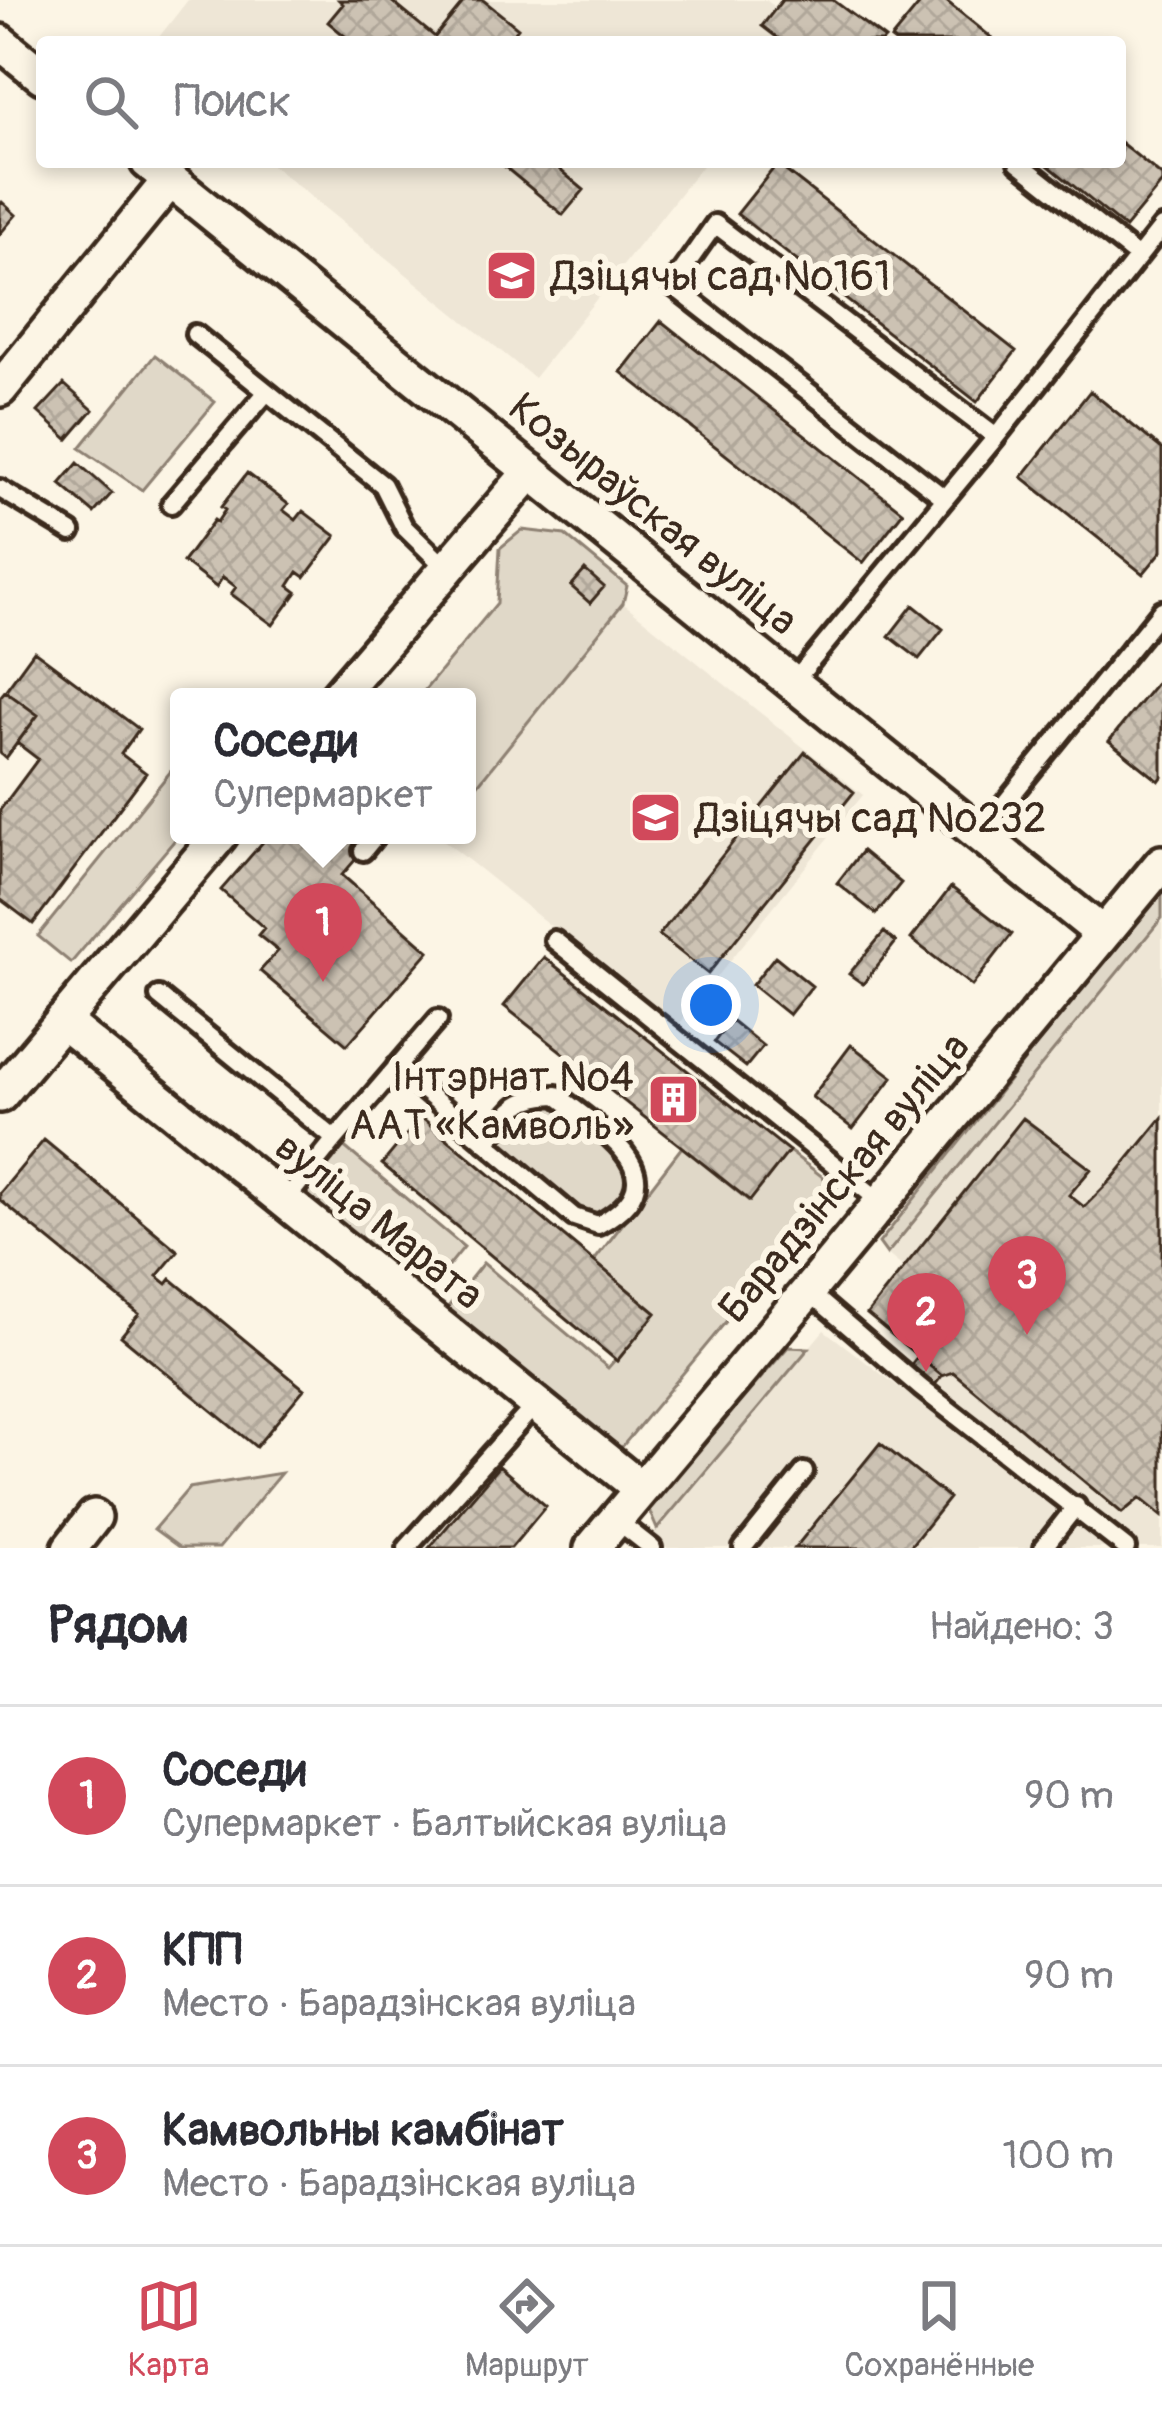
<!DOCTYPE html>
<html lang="ru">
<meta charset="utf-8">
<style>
body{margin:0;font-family:Pangolin,sans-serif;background:#f2f2f3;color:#2b2b33}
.you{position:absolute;left:711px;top:1005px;width:42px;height:42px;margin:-30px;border:9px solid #fff;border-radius:50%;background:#1a73e8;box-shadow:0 0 0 18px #1a73e833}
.badge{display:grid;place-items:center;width:78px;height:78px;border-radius:50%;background:#d1495b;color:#fff;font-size:39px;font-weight:700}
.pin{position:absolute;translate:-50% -99px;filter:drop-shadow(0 3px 6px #0008)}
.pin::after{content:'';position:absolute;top:63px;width:42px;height:36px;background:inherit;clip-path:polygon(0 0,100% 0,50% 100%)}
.popup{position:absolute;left:170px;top:688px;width:306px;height:156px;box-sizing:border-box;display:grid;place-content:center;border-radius:12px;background:#fff;filter:drop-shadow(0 3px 9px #0005);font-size:39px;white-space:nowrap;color:#7c7c81}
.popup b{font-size:45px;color:#2b2b33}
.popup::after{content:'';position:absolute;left:50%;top:100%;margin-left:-24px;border:24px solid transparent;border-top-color:#fff}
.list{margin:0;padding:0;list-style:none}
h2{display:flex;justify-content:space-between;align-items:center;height:156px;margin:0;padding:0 48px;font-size:51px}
h2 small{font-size:39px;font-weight:400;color:#7c7c81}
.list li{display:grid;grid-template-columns:78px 1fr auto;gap:36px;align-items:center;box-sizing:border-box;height:180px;padding:0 48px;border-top:3px solid #e1e1e2}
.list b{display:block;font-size:45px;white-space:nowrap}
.list p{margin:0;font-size:39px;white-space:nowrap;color:#7c7c81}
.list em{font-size:39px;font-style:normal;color:#7c7c81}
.icon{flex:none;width:66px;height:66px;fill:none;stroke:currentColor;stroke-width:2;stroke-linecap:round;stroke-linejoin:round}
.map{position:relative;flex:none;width:1162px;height:1548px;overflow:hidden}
.search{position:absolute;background:#fff;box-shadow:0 6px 18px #0003;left:36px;right:36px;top:36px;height:132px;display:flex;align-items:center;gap:30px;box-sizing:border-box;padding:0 42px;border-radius:12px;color:#7c7c81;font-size:45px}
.sheet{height:696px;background:#fff}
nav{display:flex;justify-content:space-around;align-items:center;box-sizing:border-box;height:168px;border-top:3px solid #e1e1e2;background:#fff;font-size:33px;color:#7c7c81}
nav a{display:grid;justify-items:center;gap:6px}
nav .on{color:#d1495b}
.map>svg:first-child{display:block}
</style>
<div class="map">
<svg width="1162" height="1548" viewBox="0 0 1162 1548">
<defs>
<pattern id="building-cross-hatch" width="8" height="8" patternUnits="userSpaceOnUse" patternTransform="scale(3)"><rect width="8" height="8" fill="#ccc2b3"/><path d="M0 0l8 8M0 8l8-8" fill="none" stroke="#b0a79a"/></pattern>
</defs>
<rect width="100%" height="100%" fill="#fcf5e5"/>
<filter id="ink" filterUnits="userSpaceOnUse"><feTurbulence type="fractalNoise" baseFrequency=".00833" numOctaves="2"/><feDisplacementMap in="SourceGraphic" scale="24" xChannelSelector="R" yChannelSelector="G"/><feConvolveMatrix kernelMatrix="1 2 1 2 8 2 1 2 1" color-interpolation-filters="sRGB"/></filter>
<g filter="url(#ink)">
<path fill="#eee6d6" d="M188,0H766L776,8L762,27L783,42H155Z
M268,162H705L534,378Z
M623,603L863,795L677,1027L437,835H467V798Z
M1162,918V1548H641L824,1330L913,1398L927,1381L909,1367L917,1356L867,1314L903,1267L887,1254Z"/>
<path fill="#e0d8c8" stroke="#8e8173" stroke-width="3" d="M155,355L215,402L142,490L80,448Z
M522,530L565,535L627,586L623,603L467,798V697H419L497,603L500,548Z
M179,761V835L71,963L38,936Z
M1162,867V918L887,1254L879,1243L1087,982L1112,949Z
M533,1102H555L628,1166C631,1197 620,1200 597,1218L578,1211L496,1142L517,1115Z
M335,1139L464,1247L424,1296L294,1190Z
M682,1147L749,1201L789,1151L837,1188L616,1454L444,1312L483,1263L608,1368L656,1313L594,1261Z
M788,1347L809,1348L657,1529L648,1508Z
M281,1473L219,1548H180L154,1529L189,1488Z"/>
<path fill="url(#building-cross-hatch)" stroke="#3b2a1e" stroke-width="3" d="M339,0H390L435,37L465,0H483L518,28L507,42H352L328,22L343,4Z
M782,0H833L885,39L882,42H783L762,26Z
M923,0H945L997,42H895L891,39Z
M1120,142L1162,176V183L1125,228L1044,162H1120Z
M499,162H566L560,170L584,190L563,215Z
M777,164L1016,351L977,402L737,214Z
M2,202L16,215L0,234V204Z
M661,321L903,512L863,563L621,372Z
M64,384L93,410L68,439L38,412Z
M1090,391L1162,449V551L1143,574L1022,477Z
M78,463L112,493L94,513L60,484Z
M247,473L288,504L283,510L296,520L303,511L336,536L305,577L298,572L289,586L297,592L273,625L231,594L236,587L223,577L216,587L183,562L214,520L217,522L225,510L221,507Z
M585,570L604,587L590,603L571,586Z
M913,605L943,629L919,659L889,636Z
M34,651L139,729L121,754L146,773L33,924L0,899V810L38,759L17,743L38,715L5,691Z
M1162,676V777L1159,781L1109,741Z
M5,691L38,715L6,758L0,753V697Z
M805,752L854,792L708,974L659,935Z
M269,835H314L321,841L326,835H345L363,851L342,875L429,951L347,1045L260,971L278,951L258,935L264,928L221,890Z
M862,851L901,883L876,914L837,883Z
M951,887L1012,934L972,986L911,939Z
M884,932L896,942L863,984L849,974Z
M775,956L812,986L789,1015L752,985Z
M544,957L789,1151L750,1201L504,1006Z
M731,1020L763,1046L746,1067L714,1042Z
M851,1045L893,1077L853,1129L812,1097Z
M421,1117L656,1313L617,1361L382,1164Z
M1023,1118L1091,1169L1069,1195L1084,1207L1113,1178L1162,1118V1516L1140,1498L1122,1513L953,1372L942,1376L867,1314Z
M44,1140L178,1251L157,1276L167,1284L171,1279L304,1389L256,1447L121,1336L139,1314L0,1200V1193Z
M918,1356L942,1376L934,1386L909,1367Z
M880,1443L949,1498L909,1548H795Z
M499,1466L546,1506L511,1548H429Z"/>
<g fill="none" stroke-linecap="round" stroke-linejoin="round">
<defs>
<path id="service" d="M1018,162L1138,257
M195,334L383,485L404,527L447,569
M0,489L71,532
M943,497L672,285L715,224L996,437
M171,504L266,393
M793,683L996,437L1162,227
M980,834L1162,610
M363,851L376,835
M554,940L881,1202
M159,996L335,1139L285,1201
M396,1067L574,1217L598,1225C685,1177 602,1132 557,1095C516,1096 509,1112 486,1143
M335,1139L438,1019
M808,1291L921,1388L1126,1548
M615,1519L652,1548
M407,1548L536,1404
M743,1548L804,1472
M1043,1548L1076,1506"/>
<path id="minor" d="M0,42L42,76
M148,162L1103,934
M0,389L170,180
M337,697L531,471
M62,1021L640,1488
M0,1095L220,835
M70,1548L94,1517
M592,1548L808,1291L1162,863"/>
</defs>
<use href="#service" stroke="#3b2a1e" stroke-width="26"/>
<use href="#minor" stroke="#3b2a1e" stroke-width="42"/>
<use href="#service" stroke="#fcf5e5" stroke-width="16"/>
<use href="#minor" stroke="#fcf5e5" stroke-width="33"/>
</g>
</g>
<defs>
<symbol id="school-square" viewBox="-11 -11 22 22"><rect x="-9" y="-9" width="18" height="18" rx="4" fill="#d1495b" stroke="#fcf5e5"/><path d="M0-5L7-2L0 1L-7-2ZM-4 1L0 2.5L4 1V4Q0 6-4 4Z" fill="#fff"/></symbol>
<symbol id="building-square" viewBox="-11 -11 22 22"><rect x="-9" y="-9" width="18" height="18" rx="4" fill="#d1495b" stroke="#fcf5e5"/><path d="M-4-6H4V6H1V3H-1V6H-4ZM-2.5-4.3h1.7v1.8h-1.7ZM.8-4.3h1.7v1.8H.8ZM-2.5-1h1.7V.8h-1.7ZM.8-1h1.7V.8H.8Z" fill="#fff"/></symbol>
</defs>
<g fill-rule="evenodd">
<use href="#school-square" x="482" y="246" width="59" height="59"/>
<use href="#school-square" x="626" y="788" width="59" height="59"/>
<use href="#building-square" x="644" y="1070" width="59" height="59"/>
</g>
<g text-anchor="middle" stroke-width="12" stroke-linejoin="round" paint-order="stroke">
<g font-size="42" fill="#3b2a1e" stroke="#fcf5e5" text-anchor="start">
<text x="551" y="290">Дзіцячы сад №161</text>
<text x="695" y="832">Дзіцячы сад №232</text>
<text x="634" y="1091" text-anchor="end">Інтэрнат №4<tspan x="634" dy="48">ААТ «Камволь»</tspan></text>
</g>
<g font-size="42" fill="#3b2a1e" stroke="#fcf5e5">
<text transform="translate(654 513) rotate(39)" y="15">Козыраўская вуліца</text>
<text transform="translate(843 1177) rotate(-50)" y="15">Барадзінская вуліца</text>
<text transform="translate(380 1220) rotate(39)" y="15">вуліца Марата</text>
</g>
</g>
</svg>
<div class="you"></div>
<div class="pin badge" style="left:323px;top:982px">1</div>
<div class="popup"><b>Соседи</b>Супермаркет</div>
<div class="pin badge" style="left:926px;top:1372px">2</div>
<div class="pin badge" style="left:1027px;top:1335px">3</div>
<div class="search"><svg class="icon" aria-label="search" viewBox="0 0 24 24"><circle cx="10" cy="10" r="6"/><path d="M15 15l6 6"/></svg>Поиск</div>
</div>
<section class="sheet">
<h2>Рядом<small>Найдено: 3</small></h2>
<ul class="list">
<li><span class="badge">1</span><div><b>Соседи</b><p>Супермаркет · Балтыйская вуліца</p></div><em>90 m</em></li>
<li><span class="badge">2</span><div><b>КПП</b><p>Место · Барадзінская вуліца</p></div><em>90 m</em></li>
<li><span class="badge">3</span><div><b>Камвольны камбінат</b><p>Место · Барадзінская вуліца</p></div><em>100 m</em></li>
</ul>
</section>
<nav>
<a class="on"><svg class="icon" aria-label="map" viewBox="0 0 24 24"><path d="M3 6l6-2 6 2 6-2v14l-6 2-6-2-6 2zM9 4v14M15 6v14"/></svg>Карта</a>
<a><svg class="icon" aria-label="directions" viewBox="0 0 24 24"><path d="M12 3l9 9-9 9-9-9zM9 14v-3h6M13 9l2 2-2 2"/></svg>Маршрут</a>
<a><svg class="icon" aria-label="saved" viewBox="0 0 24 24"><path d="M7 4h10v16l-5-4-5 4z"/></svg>Сохранённые</a>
</nav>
